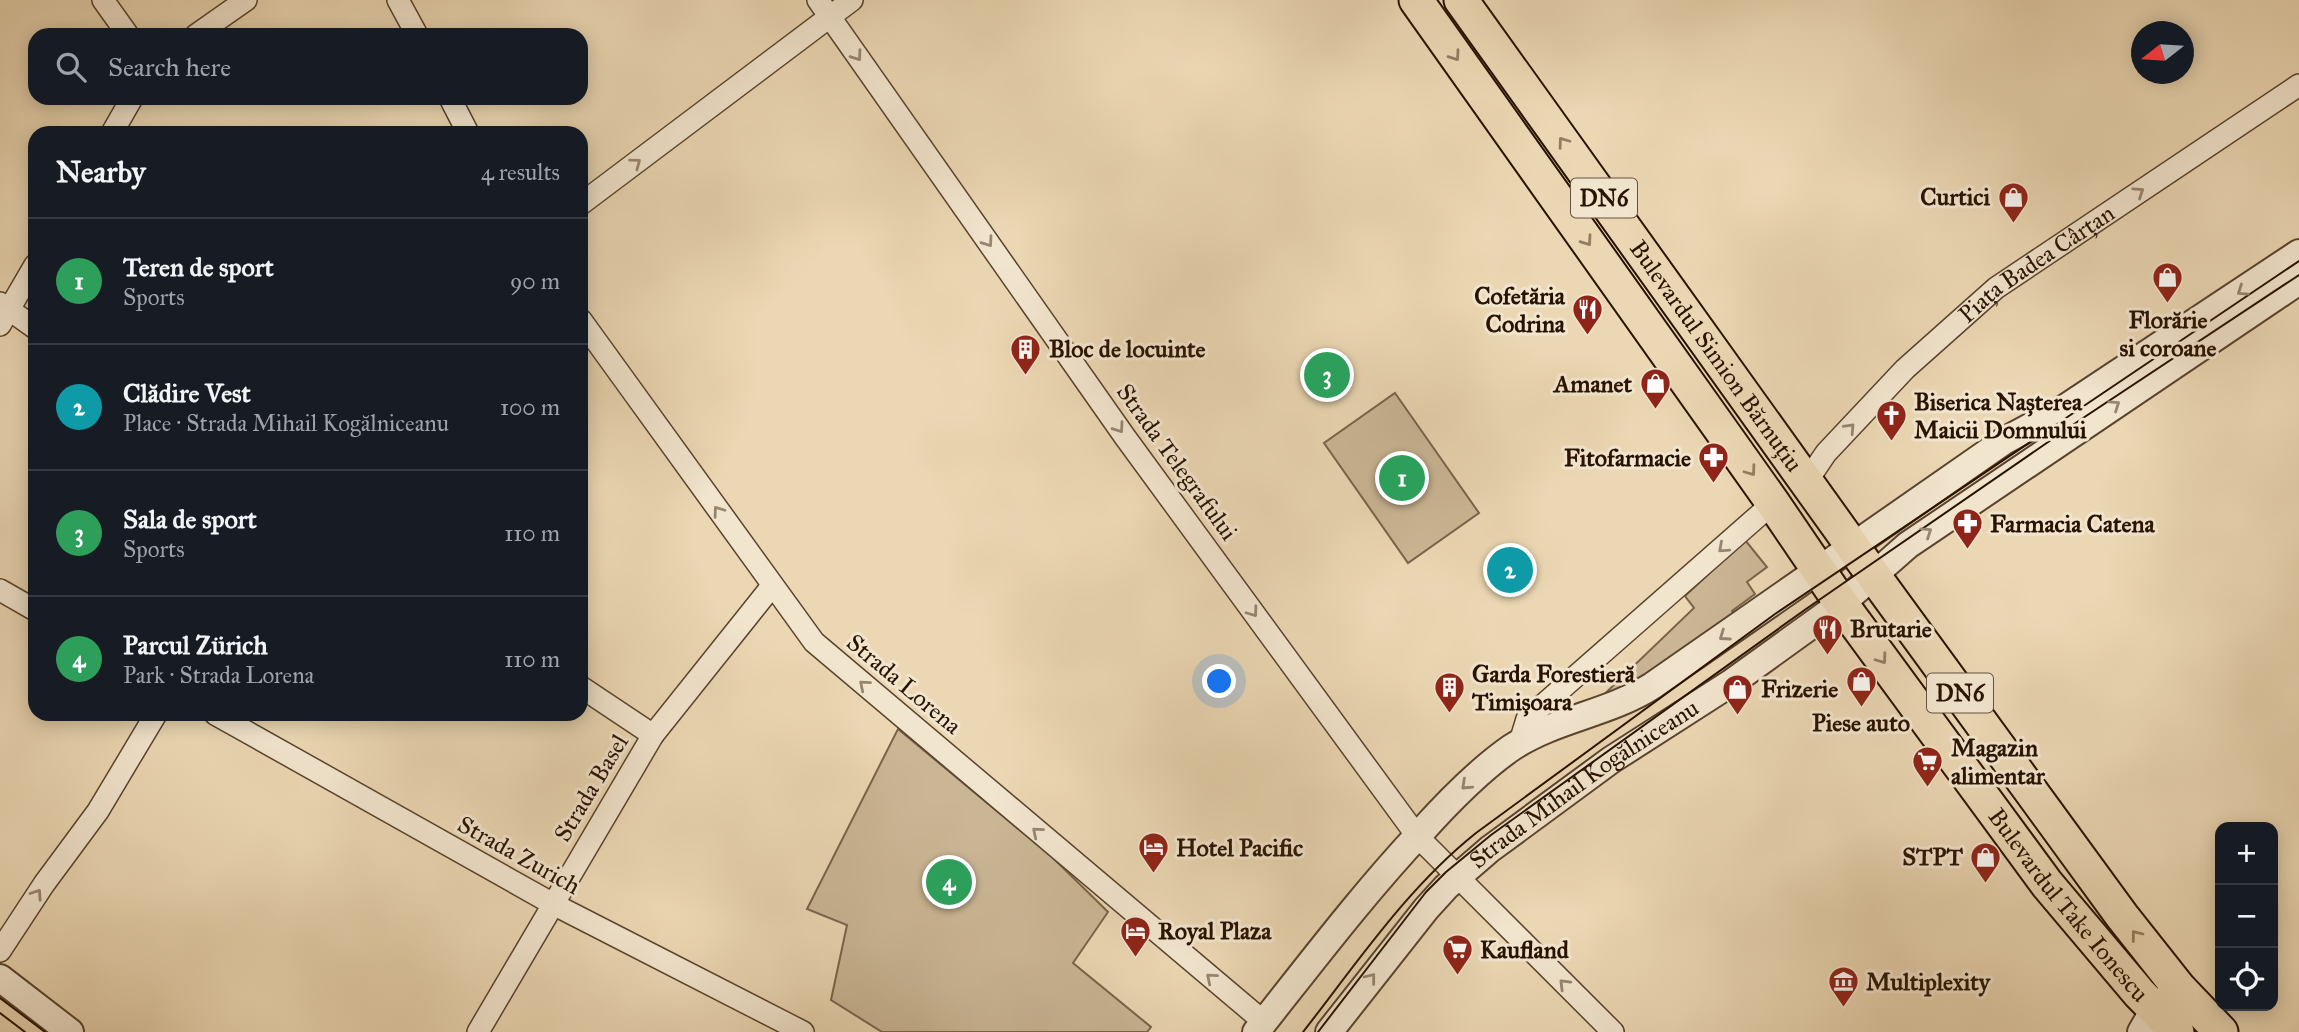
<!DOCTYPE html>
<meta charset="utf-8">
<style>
body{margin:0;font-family:"IM FELL Great Primer",serif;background:#242831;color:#f1f3f6}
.controls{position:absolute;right:21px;bottom:21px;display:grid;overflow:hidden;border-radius:14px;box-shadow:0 4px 18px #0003}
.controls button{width:63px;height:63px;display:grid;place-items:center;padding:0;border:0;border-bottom:2px solid #363941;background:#171b24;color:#f1f3f6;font:35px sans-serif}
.compass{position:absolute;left:2131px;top:21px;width:63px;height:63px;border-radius:50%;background:#171b24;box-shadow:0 4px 18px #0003;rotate:253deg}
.you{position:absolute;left:1220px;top:682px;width:24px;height:24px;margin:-18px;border:5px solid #fff;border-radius:50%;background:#1a73e8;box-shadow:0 0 0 10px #1a73e833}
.badge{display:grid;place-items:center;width:46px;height:46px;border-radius:50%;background:#c59692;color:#fff;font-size:23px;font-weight:700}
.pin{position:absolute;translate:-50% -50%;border:4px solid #fff;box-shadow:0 2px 7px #0006}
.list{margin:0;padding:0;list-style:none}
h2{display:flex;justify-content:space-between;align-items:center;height:91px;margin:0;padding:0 28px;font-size:30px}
h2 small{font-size:23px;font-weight:400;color:#9ea1a6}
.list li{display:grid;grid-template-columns:46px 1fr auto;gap:21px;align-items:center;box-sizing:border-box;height:126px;padding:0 28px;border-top:2px solid #363941}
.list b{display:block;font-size:26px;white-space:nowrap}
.list p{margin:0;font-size:23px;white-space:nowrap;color:#9ea1a6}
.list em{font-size:23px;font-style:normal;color:#9ea1a6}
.icon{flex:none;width:38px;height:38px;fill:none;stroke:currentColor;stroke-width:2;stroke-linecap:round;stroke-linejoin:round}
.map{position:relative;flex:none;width:2299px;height:1032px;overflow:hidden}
.search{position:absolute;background:#171b24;box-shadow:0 4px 18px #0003;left:28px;top:28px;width:560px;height:77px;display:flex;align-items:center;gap:18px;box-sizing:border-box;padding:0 24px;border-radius:21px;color:#9ea1a6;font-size:26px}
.panel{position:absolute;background:#171b24;box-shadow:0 4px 18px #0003;left:28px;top:126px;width:560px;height:595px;border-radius:21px}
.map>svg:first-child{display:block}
</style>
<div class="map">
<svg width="2299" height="1032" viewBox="0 0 2299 1032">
<rect width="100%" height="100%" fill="#ebd7b3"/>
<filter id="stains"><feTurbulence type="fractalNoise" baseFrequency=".00286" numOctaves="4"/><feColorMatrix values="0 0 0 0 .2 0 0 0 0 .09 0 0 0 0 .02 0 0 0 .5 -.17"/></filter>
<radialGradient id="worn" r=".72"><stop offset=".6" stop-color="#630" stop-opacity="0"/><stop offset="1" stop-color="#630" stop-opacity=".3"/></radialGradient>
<path fill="#cab695" stroke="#79644a" stroke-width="2" d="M1395,393L1479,513L1408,563L1324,443Z
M1745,540L1767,567L1747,582L1755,594L1732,611L1737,620L1645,685L1591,707L1694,608L1685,596Z
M898,729L1051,856L1108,912L1073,963L1151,1027L1147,1032H882L831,1000L847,925L807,909Z"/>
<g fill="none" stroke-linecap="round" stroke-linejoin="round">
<defs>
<g id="minor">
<path d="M103,0L128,35"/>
<path d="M398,0L417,35"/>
<path d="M818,0L1125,437L1417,836L1613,1032"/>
<path d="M196,35L246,0"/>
<path d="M450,98L468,133"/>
<path d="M112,133L132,98"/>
<path d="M581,204L852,0"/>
<path d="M0,303L35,328"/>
<path d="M581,320L814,642L1264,1022"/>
<path d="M0,325L35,265"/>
<path id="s1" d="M1807,481L1826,453L1905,369L1996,288L2299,85"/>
<path d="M0,590L35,610"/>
<path d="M581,687L653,735"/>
<path d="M215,714L553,904L803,1032"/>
<path d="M1520,742L1527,719L1773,503"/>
<path d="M0,951L44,884L98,811L156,714"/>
<path d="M478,1032L653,735L772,586"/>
</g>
<g id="tertiary">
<path d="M0,978L70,1032"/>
<path d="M1256,1032C1310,964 1362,895 1422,831C1449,801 1478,771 1511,748C1554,719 1608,714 1652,686L2004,441L2065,408L2299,253"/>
<path id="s2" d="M1329,1032L1426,909L1446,887L1490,849L1611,760L1731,683L1842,603L1908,545L2299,281"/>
<path d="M2141,1032L2155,1008L2167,998"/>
</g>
<g id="primary">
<path id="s3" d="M1416,0L1773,503L1845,609L2047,884L2139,993L2177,1032"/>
<path id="s4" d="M1461,0L1863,561L2122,916L2179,988L2221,1032"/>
</g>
</defs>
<use href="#minor" stroke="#59432d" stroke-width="24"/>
<use href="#tertiary" stroke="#59432d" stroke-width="30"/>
<use href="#primary" stroke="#281200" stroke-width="37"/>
<use href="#minor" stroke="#f2e5ce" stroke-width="21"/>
<use href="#tertiary" stroke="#f2e5ce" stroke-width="26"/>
<use href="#primary" stroke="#ebd7b3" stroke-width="33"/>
<path stroke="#281200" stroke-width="2" d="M0,998L45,1032
M0,1013L25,1032
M1303,1032C1357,963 1407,888 1476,833L1775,614L2299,261
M1318,1032L1426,892L1446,872L1491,835L1806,609L2080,420L2299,275"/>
</g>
<defs><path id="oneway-chevron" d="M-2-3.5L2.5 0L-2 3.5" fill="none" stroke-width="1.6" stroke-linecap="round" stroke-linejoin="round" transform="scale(1.75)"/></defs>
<g stroke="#978671">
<use href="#oneway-chevron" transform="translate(857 56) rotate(55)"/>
<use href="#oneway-chevron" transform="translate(636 163) rotate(-37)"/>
<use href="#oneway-chevron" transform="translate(2139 192) rotate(-34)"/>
<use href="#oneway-chevron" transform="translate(988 242) rotate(55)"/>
<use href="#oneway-chevron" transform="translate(2242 291) rotate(146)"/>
<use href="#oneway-chevron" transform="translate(2115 405) rotate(-34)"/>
<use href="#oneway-chevron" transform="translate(1119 428) rotate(55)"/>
<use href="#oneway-chevron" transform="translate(1850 428) rotate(-47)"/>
<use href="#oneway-chevron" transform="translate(718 511) rotate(-126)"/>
<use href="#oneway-chevron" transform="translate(1927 532) rotate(-34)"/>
<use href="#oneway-chevron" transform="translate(1723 548) rotate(138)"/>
<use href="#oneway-chevron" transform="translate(1253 612) rotate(54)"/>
<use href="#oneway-chevron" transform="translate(1724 636) rotate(145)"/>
<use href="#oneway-chevron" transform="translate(864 685) rotate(-140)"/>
<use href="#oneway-chevron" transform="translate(1466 785) rotate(137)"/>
<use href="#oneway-chevron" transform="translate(1037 832) rotate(-140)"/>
<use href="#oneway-chevron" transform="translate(37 894) rotate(-56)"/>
<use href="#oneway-chevron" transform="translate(1211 978) rotate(-140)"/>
<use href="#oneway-chevron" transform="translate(1371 978) rotate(-52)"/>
<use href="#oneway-chevron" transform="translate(1564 984) rotate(-135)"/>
</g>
<g stroke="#937e62">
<use href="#oneway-chevron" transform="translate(1455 56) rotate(55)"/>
<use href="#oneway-chevron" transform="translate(1563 142) rotate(-126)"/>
<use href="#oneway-chevron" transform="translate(1587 241) rotate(55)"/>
<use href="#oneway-chevron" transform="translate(1751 471) rotate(54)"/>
<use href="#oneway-chevron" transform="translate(1882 659) rotate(54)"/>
<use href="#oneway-chevron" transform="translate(2136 935) rotate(-128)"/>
</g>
<defs>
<symbol id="shop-pin" viewBox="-11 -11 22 30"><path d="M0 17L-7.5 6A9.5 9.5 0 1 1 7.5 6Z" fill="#8f2418" stroke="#f2e5ce"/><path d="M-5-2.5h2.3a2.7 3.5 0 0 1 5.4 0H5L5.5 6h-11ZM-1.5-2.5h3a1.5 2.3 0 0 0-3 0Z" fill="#fff"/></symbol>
<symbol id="restaurant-pin" viewBox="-11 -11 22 30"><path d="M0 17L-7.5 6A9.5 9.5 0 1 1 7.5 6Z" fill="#8f2418" stroke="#f2e5ce"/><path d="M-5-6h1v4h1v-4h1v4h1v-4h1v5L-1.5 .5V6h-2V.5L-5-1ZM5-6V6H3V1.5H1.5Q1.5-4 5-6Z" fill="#fff"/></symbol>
<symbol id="building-pin" viewBox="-11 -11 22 30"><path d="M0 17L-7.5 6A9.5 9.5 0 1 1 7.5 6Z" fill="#8f2418" stroke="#f2e5ce"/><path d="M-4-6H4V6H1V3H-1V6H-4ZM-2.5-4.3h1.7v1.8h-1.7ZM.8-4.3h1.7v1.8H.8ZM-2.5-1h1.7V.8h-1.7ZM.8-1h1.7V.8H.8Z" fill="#fff"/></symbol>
<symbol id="church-pin" viewBox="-11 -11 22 30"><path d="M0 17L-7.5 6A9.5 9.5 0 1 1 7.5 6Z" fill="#8f2418" stroke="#f2e5ce"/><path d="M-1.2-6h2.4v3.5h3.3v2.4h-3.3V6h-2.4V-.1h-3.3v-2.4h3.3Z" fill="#fff"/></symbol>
<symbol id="pharmacy-pin" viewBox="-11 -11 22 30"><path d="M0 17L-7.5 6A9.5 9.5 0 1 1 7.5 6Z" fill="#8f2418" stroke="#f2e5ce"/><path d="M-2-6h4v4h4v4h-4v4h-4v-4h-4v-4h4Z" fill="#fff"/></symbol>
<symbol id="supermarket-pin" viewBox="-11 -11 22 30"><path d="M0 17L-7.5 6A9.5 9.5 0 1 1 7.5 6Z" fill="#8f2418" stroke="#f2e5ce"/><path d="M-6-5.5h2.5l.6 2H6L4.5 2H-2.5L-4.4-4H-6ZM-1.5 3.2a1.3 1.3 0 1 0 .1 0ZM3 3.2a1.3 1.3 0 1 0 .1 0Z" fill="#fff"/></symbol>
<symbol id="hotel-pin" viewBox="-11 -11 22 30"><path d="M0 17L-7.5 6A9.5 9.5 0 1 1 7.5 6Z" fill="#8f2418" stroke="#f2e5ce"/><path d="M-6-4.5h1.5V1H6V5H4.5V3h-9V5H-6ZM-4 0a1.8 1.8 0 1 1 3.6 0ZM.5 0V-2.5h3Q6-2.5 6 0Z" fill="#fff"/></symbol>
<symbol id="museum-pin" viewBox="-11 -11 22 30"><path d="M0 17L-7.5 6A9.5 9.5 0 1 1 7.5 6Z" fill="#8f2418" stroke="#f2e5ce"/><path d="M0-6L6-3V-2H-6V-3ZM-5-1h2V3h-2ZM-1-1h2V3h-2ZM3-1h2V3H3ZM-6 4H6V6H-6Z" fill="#fff"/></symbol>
</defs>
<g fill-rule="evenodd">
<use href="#shop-pin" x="1996" y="180" width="35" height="47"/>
<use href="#shop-pin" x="2150" y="260" width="35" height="47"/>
<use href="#restaurant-pin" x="1570" y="292" width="35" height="47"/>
<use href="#building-pin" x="1008" y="332" width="35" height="47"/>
<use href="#shop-pin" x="1638" y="366" width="35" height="47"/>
<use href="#church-pin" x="1874" y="398" width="35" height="47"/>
<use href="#pharmacy-pin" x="1696" y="440" width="35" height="47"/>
<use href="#pharmacy-pin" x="1950" y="506" width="35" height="47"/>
<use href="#restaurant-pin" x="1810" y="612" width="35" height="47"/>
<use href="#shop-pin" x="1844" y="664" width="35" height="47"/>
<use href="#building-pin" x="1432" y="670" width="35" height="47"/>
<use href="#shop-pin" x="1720" y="672" width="35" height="47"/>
<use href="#supermarket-pin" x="1910" y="744" width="35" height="47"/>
<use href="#hotel-pin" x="1136" y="830" width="35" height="47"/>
<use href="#shop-pin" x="1968" y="840" width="35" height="47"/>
<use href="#hotel-pin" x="1118" y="914" width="35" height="47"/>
<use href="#supermarket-pin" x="1440" y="932" width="35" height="47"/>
<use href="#museum-pin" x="1826" y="964" width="35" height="47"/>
</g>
<g text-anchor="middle" stroke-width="6" stroke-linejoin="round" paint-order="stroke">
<g fill="#f2e5ce" stroke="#65513e" stroke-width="2">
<rect x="1571" y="178.5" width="66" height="39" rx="5"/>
<rect x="1927" y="673.5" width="66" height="39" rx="5"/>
</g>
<g font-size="23" font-weight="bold" fill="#281200">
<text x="1604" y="206">DN6</text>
<text x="1960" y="701">DN6</text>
</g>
<g font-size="24" font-weight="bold" fill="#281200" stroke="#f2e5ce" text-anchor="start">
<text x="1990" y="205" text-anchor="end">Curtici</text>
<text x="1565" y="304" text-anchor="end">Cofetăria<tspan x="1565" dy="28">Codrina</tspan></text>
<text x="2168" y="328" text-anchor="middle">Florărie<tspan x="2168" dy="28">si coroane</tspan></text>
<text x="1049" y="357">Bloc de locuinte</text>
<text x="1632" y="392" text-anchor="end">Amanet</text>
<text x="1914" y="410">Biserica Nașterea<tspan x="1914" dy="28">Maicii Domnului</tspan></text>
<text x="1691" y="466" text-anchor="end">Fitofarmacie</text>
<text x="1990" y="532">Farmacia Catena</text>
<text x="1850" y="637">Brutarie</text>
<text x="1472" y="682">Garda Forestieră<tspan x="1472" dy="28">Timișoara</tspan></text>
<text x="1761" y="697">Frizerie</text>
<text x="1861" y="731" text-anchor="middle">Piese auto</text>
<text x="1951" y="756">Magazin<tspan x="1951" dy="28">alimentar</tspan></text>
<text x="1176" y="856">Hotel Pacific</text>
<text x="1963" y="865" text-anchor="end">STPT</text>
<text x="1158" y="939">Royal Plaza</text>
<text x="1480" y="958">Kaufland</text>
<text x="1866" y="990">Multiplexity</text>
</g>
<g font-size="24" fill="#281200" stroke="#f2e5ce">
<text dy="8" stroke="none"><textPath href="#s1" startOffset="318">Piața Badea Cârțan</textPath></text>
<text dy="8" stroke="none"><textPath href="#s4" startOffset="438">Bulevardul Simion Bărnuțiu</textPath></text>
<text transform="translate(1177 462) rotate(54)" y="8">Strada Telegrafului</text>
<text transform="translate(904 684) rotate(40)" y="8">Strada Lorena</text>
<text dy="8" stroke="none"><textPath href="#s2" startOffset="359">Strada Mihail Kogălniceanu</textPath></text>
<text transform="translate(591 788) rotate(-59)" y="8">Strada Basel</text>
<text transform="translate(519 855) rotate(29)" y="8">Strada Zurich</text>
<text dy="8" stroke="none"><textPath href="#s3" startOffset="1116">Bulevardul Take Ionescu</textPath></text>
</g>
</g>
<rect width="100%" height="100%" filter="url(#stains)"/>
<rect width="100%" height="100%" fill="url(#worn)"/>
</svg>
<div class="controls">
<button>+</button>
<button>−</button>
<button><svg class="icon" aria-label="locate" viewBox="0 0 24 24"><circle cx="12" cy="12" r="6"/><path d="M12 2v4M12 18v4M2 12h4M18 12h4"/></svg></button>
</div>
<svg class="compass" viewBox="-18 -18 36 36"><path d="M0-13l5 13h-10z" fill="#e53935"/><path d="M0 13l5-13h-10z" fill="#9ea1a6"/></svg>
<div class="you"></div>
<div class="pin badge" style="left:1402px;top:478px;background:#2e9e5b">1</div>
<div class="pin badge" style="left:1510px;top:570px;background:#0f9aa8">2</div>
<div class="pin badge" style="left:1327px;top:375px;background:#2e9e5b">3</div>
<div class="pin badge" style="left:949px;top:882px;background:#2e9e5b">4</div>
<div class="search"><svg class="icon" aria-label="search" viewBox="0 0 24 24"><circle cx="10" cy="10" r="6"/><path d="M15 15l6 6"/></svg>Search here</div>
<section class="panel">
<h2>Nearby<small>4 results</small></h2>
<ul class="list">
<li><span class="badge" style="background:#2e9e5b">1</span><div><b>Teren de sport</b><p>Sports</p></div><em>90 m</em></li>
<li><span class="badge" style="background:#0f9aa8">2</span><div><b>Clădire Vest</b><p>Place · Strada Mihail Kogălniceanu</p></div><em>100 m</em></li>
<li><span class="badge" style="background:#2e9e5b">3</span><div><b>Sala de sport</b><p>Sports</p></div><em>110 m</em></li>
<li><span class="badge" style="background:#2e9e5b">4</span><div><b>Parcul Zürich</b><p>Park · Strada Lorena</p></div><em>110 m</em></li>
</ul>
</section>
</div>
